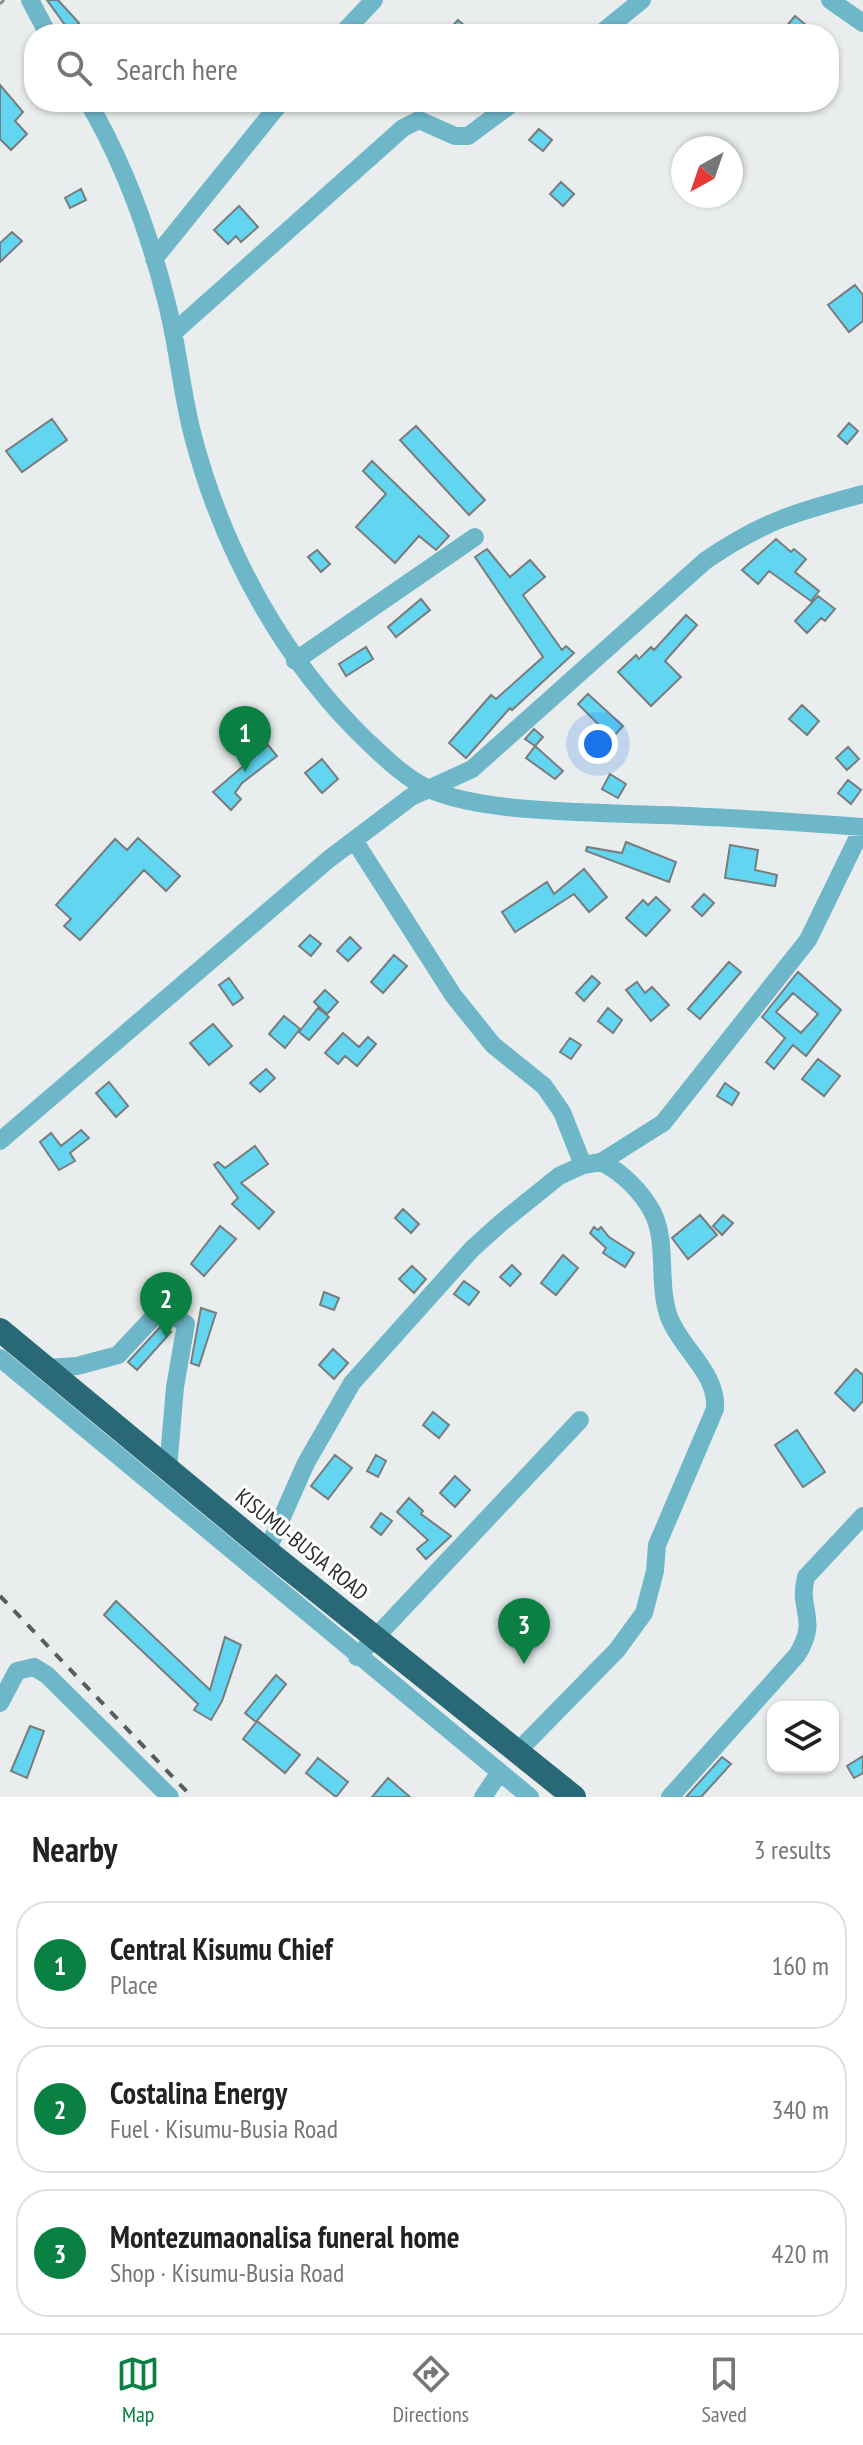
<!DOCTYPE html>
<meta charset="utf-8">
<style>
body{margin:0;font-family:"PT Sans Narrow",sans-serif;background:#f2f2f2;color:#222}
.controls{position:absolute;right:24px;bottom:24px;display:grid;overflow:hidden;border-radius:16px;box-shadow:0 2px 6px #0004}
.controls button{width:72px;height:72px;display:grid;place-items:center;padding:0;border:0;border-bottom:2px solid #e0e0e0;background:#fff;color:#222;font:40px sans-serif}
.compass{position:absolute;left:671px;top:136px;width:72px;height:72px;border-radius:50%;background:#fff;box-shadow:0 2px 6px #0004;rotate:220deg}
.you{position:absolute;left:598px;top:744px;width:28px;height:28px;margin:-20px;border:6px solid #fff;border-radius:50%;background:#1a73e8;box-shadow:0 0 0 12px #1a73e833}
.badge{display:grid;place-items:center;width:52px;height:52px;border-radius:50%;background:#0b8043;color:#fff;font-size:26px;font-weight:700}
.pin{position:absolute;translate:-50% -66px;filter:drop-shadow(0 2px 4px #0008)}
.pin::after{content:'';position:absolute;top:42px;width:28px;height:24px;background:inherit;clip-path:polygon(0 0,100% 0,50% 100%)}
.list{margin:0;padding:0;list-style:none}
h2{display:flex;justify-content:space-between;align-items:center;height:104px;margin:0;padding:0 32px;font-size:34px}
h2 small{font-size:26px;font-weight:400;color:#767676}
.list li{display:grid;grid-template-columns:52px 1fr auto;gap:24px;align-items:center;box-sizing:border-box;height:128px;margin:0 16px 16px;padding:0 16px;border:2px solid #e0e0e0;border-radius:32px}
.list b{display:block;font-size:30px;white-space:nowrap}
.list p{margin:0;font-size:26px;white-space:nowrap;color:#767676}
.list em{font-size:26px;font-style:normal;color:#767676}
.icon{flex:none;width:44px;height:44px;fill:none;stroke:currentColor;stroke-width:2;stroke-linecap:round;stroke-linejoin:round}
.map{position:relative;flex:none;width:863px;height:1797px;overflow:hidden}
.search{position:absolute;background:#fff;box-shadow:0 2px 6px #0004;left:24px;right:24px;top:24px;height:88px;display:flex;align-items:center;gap:20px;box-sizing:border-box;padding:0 28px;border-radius:32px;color:#767676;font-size:30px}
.sheet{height:536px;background:#fff}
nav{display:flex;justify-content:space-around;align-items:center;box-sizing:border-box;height:112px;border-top:2px solid #e0e0e0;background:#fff;font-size:22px;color:#767676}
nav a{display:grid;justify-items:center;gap:4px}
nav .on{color:#0b8043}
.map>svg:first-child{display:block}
</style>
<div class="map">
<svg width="863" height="1797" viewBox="0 0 863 1797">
<rect width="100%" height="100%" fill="#eaedee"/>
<path fill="#62d6f1" stroke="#797c7d" stroke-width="2" fill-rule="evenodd" d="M47,0H58L79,23L70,32Z
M795,16L806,25L798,34H791L785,28Z
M458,20L474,34H445Z
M0,85L23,112L15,121L27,134L11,150L0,139Z
M539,129L552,140L543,151L529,140Z
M561,182L574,194L563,206L550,194Z
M81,189L86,200L70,208L65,198Z
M239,206L258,227L241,242L236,236L228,244L214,230Z
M12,232L22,241L0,262V243Z
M855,285L863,295V321L849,332L828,305Z
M52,419L67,440L22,472L6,451Z
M849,423L858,431L847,444L838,436Z
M416,426L485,500L469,515L400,440Z
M372,461L449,536L436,550L419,536L395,563L356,527L386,494L363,471Z
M776,539L791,552L794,549L806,559L795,572L819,591L811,601L769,571L758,584L742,570Z
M487,549L510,577L530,560L545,577L523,595L562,650L566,646L574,653L512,710L510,708L466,758L449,743L491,695L496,699L543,657L475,557Z
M317,550L330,564L321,572L308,557Z
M818,596L835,609L825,621L821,618L807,633L795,621Z
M421,599L430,610L396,637L388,627Z
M686,615L697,625L665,661L681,677L651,706L618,672L636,655L639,659L651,647L654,650Z
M366,647L373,659L346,676L339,664Z
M588,694L623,726L612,738L578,704Z
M802,705L819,721L807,735L789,719Z
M534,729L543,737L535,746L563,771L555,779L526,758L535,746L525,739Z
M268,745L277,756L242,783L235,793L241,799L231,810L213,792Z
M848,747L859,759L847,770L836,758Z
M322,759L338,779L322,793L305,773Z
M610,774L626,784L618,798L602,789Z
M848,780L861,790L851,804L838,793Z
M138,838L180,876L166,891L144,870L80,940L64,926L71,919L56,905L115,839L127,850Z
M626,842L676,862L669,882L586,851L587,847L622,853Z
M730,845L758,850L755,870L777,875L775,886L725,878Z
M584,869L607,897L589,912L574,894L515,932L502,912L547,882L554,894Z
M704,894L714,903L702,916L692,907Z
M656,897L670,910L646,936L626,918L643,900L648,905Z
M310,935L321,944L311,956L299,946Z
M350,937L361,948L348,961L337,951Z
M394,955L407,966L383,993L371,982Z
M729,962L741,972L700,1019L688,1009Z
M798,972L841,1010L806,1056L793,1045L774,1069L766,1062L785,1038L762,1017ZM793,993L818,1014L801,1033L776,1012Z
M592,976L600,983L584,1001L576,993Z
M229,978L243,998L233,1005L219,985Z
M637,982L645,993L652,987L669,1005L651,1021L626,990Z
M325,990L338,1002L327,1014L314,1002Z
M318,1008L329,1017L309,1040L299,1032Z
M608,1008L622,1020L613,1033L598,1021Z
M284,1016L300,1029L285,1048L269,1034Z
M213,1024L232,1046L209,1065L190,1043Z
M343,1033L359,1047L368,1037L376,1044L357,1066L345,1056L338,1064L325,1053Z
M570,1038L581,1045L571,1059L560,1052Z
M818,1059L840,1076L824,1096L802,1079Z
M266,1069L275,1078L260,1092L250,1083Z
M109,1082L128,1106L116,1117L96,1093Z
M725,1083L739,1093L732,1105L717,1096Z
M81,1130L89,1138L70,1153L75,1161L59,1170L40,1142L51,1133L61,1146Z
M255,1146L268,1164L241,1183L274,1212L259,1229L232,1204L238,1198L214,1165L218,1162L225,1168Z
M403,1209L419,1224L411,1233L395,1218Z
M700,1215L717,1235L688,1259L672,1238Z
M723,1215L733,1223L722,1235L713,1226Z
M220,1226L236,1239L204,1276L191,1264Z
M594,1227L598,1230L601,1227L609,1237L634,1253L625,1267L603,1253L606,1248L590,1233Z
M563,1255L578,1268L556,1295L541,1283Z
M512,1265L521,1274L510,1286L500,1277Z
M412,1266L426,1279L414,1293L399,1279Z
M464,1281L479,1292L469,1305L454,1294Z
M324,1292L339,1298L334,1310L320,1305Z
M201,1308L216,1313L199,1366L191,1363Z
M163,1324L171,1332L137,1370L128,1362Z
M333,1349L348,1363L334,1379L319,1365Z
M856,1369L863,1375V1401L854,1411L835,1393Z
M433,1412L449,1425L439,1438L423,1425Z
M797,1430L825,1472L803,1487L775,1445Z
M335,1455L352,1468L328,1499L311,1486Z
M376,1455L386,1461L378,1477L367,1471Z
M455,1476L470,1490L455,1507L440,1493Z
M409,1498L423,1511L421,1514L451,1536L426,1559L417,1549L428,1540L397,1512Z
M381,1513L392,1521L381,1535L371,1527Z
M116,1601L210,1690L225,1637L241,1645L222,1701L211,1720L194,1710L198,1704L104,1615Z
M276,1675L286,1684L256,1722L245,1713Z
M257,1721L300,1755L285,1773L243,1739Z
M30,1726L44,1731L27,1778L11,1771Z
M863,1756V1773L854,1778L847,1766Z
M722,1757L731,1764L701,1797H686Z
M318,1758L348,1782L336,1797L306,1773Z
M388,1778L410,1797H372Z"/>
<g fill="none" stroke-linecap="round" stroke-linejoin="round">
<path stroke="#898c8c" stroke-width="3" stroke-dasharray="6 4" stroke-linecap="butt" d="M0,4L4,0"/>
<path stroke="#6eb7c9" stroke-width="18" d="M30,0L48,34
M830,0L863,23
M342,34L374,0
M600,34L642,0
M88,102C122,160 148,230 165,296C178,343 181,393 194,440C224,552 283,660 366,740C385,758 405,778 429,789C485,814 598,812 661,815C728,817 796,822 863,827
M154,259L281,102
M173,333L403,128L419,120L455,136H468L514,102
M295,661L475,537
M354,840L453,995L493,1045L544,1086L562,1112L583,1165
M0,1141L329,859L411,797L472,769L705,561C763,521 796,512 863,494
M0,1358L530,1797
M46,1368L77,1366L118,1355L162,1308L186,1324L175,1387L168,1469
M267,1551L306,1463L352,1383L472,1249L502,1222L559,1176L583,1165L601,1162L663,1123L808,940L863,827
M357,1657L580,1420
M0,1703L17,1671L34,1667L47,1675L170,1797
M518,1751L617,1650L644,1613L655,1571L657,1545L715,1409C718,1373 681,1349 669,1317C657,1283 668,1245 653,1213C642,1192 622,1172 601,1162
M483,1797L500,1772
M670,1797L797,1655C820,1618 797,1611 806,1577L863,1516"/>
<path stroke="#286877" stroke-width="24" d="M0,1330L267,1551L574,1797"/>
<path stroke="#5a5c5c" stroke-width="4" stroke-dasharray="10 10" stroke-linecap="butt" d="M0,1596L192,1797"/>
</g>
<g text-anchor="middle" stroke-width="6" stroke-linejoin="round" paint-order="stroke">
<g font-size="22" fill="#2d2f2f" stroke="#fff">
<text transform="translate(302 1544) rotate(39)" y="8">KISUMU-BUSIA ROAD</text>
</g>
</g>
</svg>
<div class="controls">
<button><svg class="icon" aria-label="layers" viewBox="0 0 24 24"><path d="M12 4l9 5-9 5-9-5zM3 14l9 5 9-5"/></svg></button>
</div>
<svg class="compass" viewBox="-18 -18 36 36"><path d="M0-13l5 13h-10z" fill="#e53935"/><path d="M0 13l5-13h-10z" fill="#767676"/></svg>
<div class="you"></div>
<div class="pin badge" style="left:245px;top:772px">1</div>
<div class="pin badge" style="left:166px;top:1338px">2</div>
<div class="pin badge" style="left:524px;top:1664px">3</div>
<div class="search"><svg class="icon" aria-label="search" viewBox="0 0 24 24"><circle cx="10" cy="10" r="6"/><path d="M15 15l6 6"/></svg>Search here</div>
</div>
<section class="sheet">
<h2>Nearby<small>3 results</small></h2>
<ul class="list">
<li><span class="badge">1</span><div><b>Central Kisumu Chief</b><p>Place</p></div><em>160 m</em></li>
<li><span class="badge">2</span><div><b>Costalina Energy</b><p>Fuel · Kisumu-Busia Road</p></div><em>340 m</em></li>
<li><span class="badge">3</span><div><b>Montezumaonalisa funeral home</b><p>Shop · Kisumu-Busia Road</p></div><em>420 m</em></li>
</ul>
</section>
<nav>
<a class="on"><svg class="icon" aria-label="map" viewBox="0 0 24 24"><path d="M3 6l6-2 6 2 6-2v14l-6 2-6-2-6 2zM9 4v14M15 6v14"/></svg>Map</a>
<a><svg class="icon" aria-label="directions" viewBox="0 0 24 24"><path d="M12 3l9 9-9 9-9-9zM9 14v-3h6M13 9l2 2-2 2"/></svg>Directions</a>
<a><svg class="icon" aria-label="saved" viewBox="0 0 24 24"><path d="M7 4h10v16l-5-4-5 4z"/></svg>Saved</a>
</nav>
